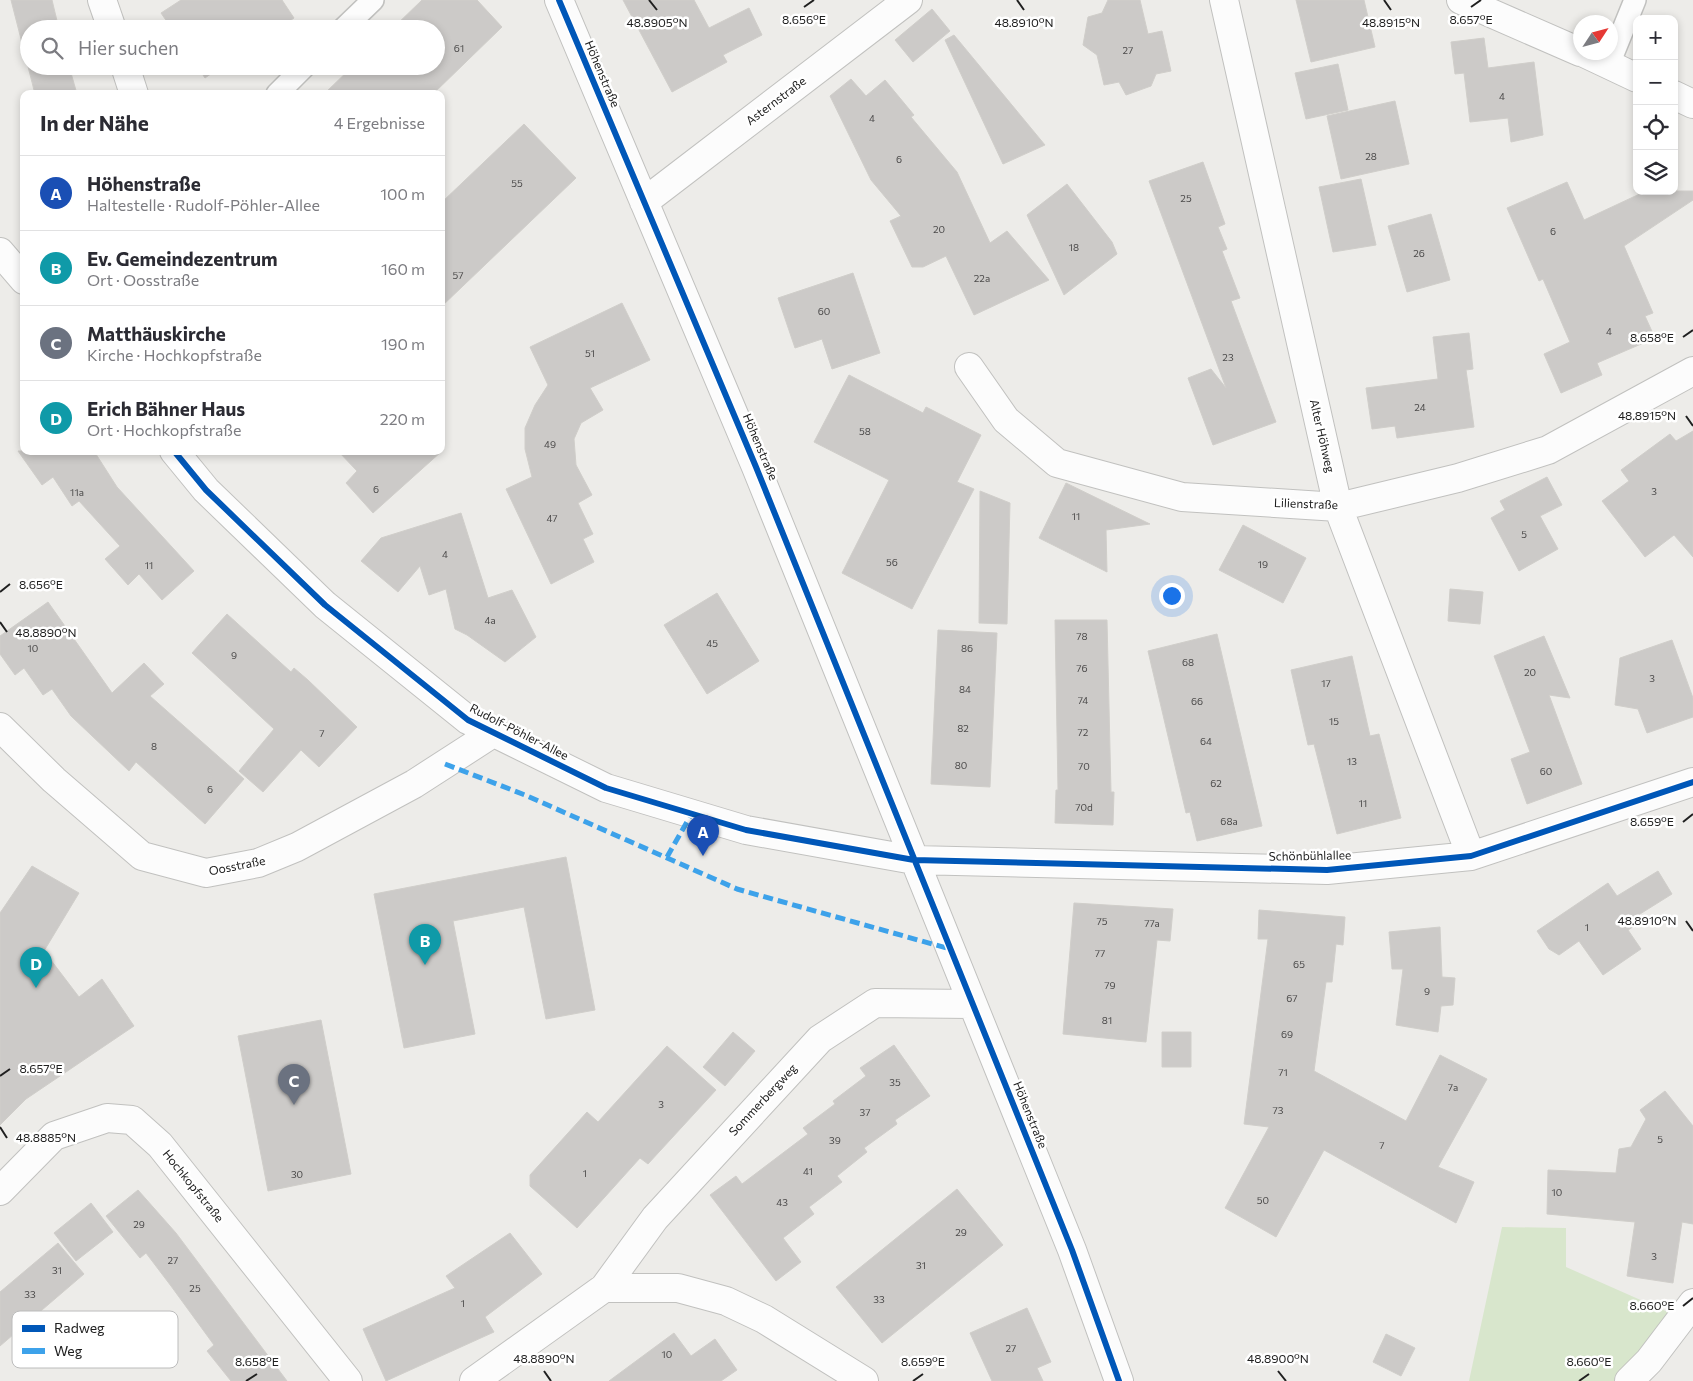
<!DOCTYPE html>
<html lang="de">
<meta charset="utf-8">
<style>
body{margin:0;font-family:Commissioner,sans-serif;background:#f2f2f3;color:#2b2b33}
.controls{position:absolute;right:15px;top:15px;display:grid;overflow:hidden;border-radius:10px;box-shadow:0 2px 8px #0003}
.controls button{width:45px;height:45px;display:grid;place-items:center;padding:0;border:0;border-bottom:1px solid #e1e1e2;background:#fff;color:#2b2b33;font:25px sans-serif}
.compass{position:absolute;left:1573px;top:15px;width:45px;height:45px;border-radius:50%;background:#fff;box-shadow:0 2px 8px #0003;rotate:54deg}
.you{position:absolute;left:1171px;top:595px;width:18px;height:18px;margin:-12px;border:4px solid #fff;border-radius:50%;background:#1a73e8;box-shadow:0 0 0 8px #1a73e833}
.badge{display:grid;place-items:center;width:32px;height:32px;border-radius:50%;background:#686766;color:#fff;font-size:16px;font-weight:700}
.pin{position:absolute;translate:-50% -41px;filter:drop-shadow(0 1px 2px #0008)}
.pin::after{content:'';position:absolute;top:26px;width:18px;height:15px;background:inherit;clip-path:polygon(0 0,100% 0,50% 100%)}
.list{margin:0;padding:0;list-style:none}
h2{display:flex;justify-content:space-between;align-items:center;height:65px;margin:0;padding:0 20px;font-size:21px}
h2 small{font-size:16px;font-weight:400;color:#7c7c81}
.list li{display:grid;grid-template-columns:32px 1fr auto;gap:15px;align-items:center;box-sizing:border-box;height:75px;padding:0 20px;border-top:1px solid #e1e1e2}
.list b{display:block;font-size:19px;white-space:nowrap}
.list p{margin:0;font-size:16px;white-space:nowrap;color:#7c7c81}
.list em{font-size:16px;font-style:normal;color:#7c7c81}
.icon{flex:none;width:28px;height:28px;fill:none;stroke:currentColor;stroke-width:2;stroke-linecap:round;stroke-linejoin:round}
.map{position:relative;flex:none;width:1693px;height:1381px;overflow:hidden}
.search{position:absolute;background:#fff;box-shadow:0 2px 8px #0003;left:20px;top:20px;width:425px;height:55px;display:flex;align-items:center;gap:12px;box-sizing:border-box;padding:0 18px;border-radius:28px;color:#7c7c81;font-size:19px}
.panel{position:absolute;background:#fff;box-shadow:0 2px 8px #0003;left:20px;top:90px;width:425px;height:365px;border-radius:10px}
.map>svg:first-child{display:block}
</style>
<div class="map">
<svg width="1693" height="1381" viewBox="0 0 1693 1381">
<rect width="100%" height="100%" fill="#edece9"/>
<path fill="#d8e6cc" d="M1502,1227L1566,1228V1267L1670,1313L1617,1381H1469Z"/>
<path fill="#cccac8" stroke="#d0ceca" d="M11,0H52L59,29H29V66H69L77,94H35Z
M181,0H282L294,18L278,29H172L161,13Z
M422,0H477L502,27L433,94H324L353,66H436V29H392Z
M623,0H694L709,28L749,8L762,35L723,55L727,62L672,92Z
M1108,0H1140L1148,34L1162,31L1171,71L1156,74L1151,86L1126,95L1119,82L1104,85L1097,55L1083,45L1088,17L1102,13Z
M1296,0H1364L1375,47L1311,62Z
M932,9L950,31L913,62L895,40Z
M954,35L1045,145L1003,164L945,40Z
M1484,38L1488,68L1534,62L1543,135L1511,142L1508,118L1470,122L1464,73L1455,74L1451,42Z
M1338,64L1348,110L1306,119L1295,73Z
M197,66H222L205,78Z
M851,79L866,96L885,80L914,115L911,117L957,172L990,243L1007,231L1049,280L974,315L946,256L923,267H912L890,221L901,216L871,180L830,96Z
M1395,101L1409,164L1341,179L1327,116Z
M524,124L576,178L441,307V203Z
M1203,162L1225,224L1218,227L1227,249L1222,251L1240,298L1231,301L1276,422L1213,445L1188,378L1211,369L1226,388L1149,181Z
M1361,179L1376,245L1333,252L1319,187Z
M1567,182L1584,220L1646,191H1693V200L1624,246L1653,313L1645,316L1655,338L1597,363L1602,375L1561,393L1544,354L1570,342L1543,279L1539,281L1507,208Z
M1067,184L1112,242L1117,254L1064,295L1027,215Z
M1431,214L1450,280L1407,292L1388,226Z
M853,273L880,353L832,369L822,339L795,348L778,298Z
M622,303L650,360L590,388L603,410L581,423L574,439L576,465L592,495L578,503L593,534L583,539L594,562L551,584L506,489L532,477L525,449V428L535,405L548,385L530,347Z
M1469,333L1473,369L1466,370L1474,427L1397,438L1395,426L1372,429L1366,388L1438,379L1433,337Z
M849,375L923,413L926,407L981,435L957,482L974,489L912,609L842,573L889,480L814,442Z
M1693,431V557L1674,535L1645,557L1602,501L1629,481L1621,470L1670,434L1676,441Z
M18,451H94L117,487L194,571L162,600L139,574L128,585L105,559L120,546L79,501L72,506L53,477L42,485Z
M338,451H442L373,513L346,483L357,471Z
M1547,477L1562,505L1540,516L1558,549L1519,571L1491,518L1505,510L1500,501Z
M1066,483L1150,524L1106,530L1107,572L1039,538Z
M980,491L1010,503L1007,624L979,623Z
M461,513L488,598L512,590L536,637L505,662L467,635L455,629L446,589L429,595L420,566L398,592L361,561L381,538Z
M1243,525L1306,558L1283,603L1219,570Z
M1450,589L1483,592L1480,624L1448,621Z
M717,593L759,661L707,694L664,625Z
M48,602L112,693L144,663L164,684L150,696L244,779L205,824L136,762L129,771L71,716L52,689L43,695L24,668L15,675L0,654V636Z
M227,614L291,672L294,668L308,680L357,727L319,767L301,750L263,792L239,771L274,729L192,653Z
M1055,620H1107L1111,792H1114L1113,825L1055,823L1056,790H1058Z
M938,630L997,633L990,787L931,784Z
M1217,634L1262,826L1197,841L1190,812L1186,813L1148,651Z
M1544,636L1570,698L1549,695L1582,784L1527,804L1511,759L1530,752L1494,656Z
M1672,640L1693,698V717L1647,733L1638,709L1615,705L1620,658Z
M1352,656L1370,736L1379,734L1401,818L1337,834L1314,744L1308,745L1291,670Z
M566,857L595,1010L546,1019L524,907L453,921L475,1034L404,1048L374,894Z
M32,866L79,893L44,951L79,997L102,979L134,1026L26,1099L0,1125V913Z
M1658,871L1672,894L1632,919L1636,925L1628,930L1641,949L1603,975L1579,941L1559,955L1549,949L1537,931L1608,883L1617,896Z
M1074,903L1173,909L1170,941L1157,940L1146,1042L1063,1034Z
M1259,910L1345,917L1343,945L1336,944L1332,982H1326L1314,1071L1406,1121L1440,1055L1487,1079L1438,1167L1474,1182L1456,1223L1324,1150L1276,1237L1225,1208L1269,1127L1244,1124L1268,939H1258Z
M1440,927L1442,977L1455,978L1453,1005L1441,1006L1438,1032L1396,1025L1403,969H1392L1389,932Z
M321,1020L351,1174L268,1191L238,1036Z
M733,1032L755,1051L725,1086L703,1067Z
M1162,1032H1191V1067H1162Z
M894,1045L930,1096L895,1120L897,1124L864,1148L867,1152L837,1176L842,1182L809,1207L814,1214L783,1238L801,1262L776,1281L710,1195L736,1176L742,1184L808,1134L803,1128L835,1104L833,1101L866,1076L860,1068Z
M667,1046L716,1090L648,1164L640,1158L577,1228L530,1186V1175L587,1112L598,1122Z
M1665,1091L1693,1126V1224L1682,1222L1673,1283L1627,1276L1635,1222L1547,1214L1548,1170L1616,1173L1619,1149L1631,1147L1646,1119L1640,1110Z
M957,1189L1003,1245L882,1343L836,1287Z
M138,1190L176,1233L287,1381H231L207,1351L214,1345L171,1286L146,1253L140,1258L106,1216Z
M91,1203L113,1232L76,1261L54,1233Z
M510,1233L542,1274L485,1317L494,1332L386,1381L363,1329L455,1288L446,1276Z
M58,1243L84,1274L0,1346V1292Z
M1027,1308L1051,1362L1037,1368L1043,1381H992L970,1333Z
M674,1333L691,1356L715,1339L737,1370L721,1381H609Z
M1386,1334L1415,1348L1401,1376L1373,1362Z"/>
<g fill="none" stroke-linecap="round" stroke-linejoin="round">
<defs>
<path id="service" d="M343,29L373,0
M1609,64L1635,0
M277,94L305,66"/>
<path id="minor" d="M102,0L112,29
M559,0L756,467L1072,1250L1119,1381
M1224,0L1338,507L1471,856
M1461,0L1580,52
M1582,52L1637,78
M125,66L134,94
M1674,95L1693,104
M644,202L908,0
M0,252L24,280
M969,367L1006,420L1057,463L1182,497L1338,507L1458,478L1548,450L1693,371
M174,451L206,490L325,605L468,720L606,788L746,830L914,860L1327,870L1471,856L1693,782
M0,727L54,780L142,856L206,873L258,863L297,847L414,784L493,733
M0,1191L54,1136L107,1118L132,1120L160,1145L348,1381
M604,1288L655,1218L820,1039L875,1003L971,1004
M474,1381L604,1288H678L726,1301L764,1319L864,1381
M1629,1381L1649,1361L1693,1303"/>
</defs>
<use href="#service" stroke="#c1c1bf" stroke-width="24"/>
<use href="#minor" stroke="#c1c1bf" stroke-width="30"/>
<use href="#service" stroke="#fcfcfc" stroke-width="21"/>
<use href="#minor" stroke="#fcfcfc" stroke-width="28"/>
<path stroke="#3da2ea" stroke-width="5" stroke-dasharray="10 5" stroke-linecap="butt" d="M445,764L525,795L737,889L950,949
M667,857L692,813"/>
<defs>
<path id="cycleway" d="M559,0L756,467L1072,1250L1119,1381
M174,451L206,490L325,605L468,720L606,788L746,830L914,860L1327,870L1471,856L1693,782"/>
</defs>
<use href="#cycleway" stroke="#fff" stroke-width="9"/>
<use href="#cycleway" stroke="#0057b8" stroke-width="6"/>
</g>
<path fill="none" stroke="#202020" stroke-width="2" d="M649,0L657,10M1017,0L1024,10M1384,0L1391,10M804,7L814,0M1471,7L1481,0M1683,337L1693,330M1686,416L1693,426M0,592L10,584M0,622L7,632M1683,822L1693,814M1686,921L1693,931M0,1076L10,1069M0,1127L7,1138M1683,1306L1693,1298M544,1371L551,1381M1278,1371L1286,1381M246,1381L257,1374M913,1381L923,1374M1579,1381L1589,1374"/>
<g text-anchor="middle" stroke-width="5" stroke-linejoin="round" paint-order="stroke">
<g font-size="10" fill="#4b4a4a">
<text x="459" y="52">61</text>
<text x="1128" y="54">27</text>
<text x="1502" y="100">4</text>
<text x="872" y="122">4</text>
<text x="1371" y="160">28</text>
<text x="899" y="163">6</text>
<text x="517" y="187">55</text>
<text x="1186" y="202">25</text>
<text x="939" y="233">20</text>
<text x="1553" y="235">6</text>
<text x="1074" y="251">18</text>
<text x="1419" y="257">26</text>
<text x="458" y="279">57</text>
<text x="982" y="282">22a</text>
<text x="824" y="315">60</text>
<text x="1609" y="335">4</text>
<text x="590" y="357">51</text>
<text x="1228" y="361">23</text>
<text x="1420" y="411">24</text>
<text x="865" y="435">58</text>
<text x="550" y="448">49</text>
<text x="376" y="493">6</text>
<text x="1654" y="495">3</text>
<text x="77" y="496">11a</text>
<text x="1076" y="520">11</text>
<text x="552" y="522">47</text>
<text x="1524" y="538">5</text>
<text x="445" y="558">4</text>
<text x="892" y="566">56</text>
<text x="1263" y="568">19</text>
<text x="149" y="569">11</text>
<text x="490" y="624">4a</text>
<text x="1082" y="640">78</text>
<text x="712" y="647">45</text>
<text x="33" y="652">10</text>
<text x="967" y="652">86</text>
<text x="234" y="659">9</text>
<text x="1188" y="666">68</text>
<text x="1082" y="672">76</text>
<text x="1530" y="676">20</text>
<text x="1652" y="682">3</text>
<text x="1326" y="687">17</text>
<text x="965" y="693">84</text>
<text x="1083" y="704">74</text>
<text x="1197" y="705">66</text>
<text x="1334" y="725">15</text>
<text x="963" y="732">82</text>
<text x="1083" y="736">72</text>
<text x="322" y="737">7</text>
<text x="1206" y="745">64</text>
<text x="154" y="750">8</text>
<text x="1352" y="765">13</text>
<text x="961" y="769">80</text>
<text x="1084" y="770">70</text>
<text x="1546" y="775">60</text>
<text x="1216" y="787">62</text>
<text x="210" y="793">6</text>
<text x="1363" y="807">11</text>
<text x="1084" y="811">70d</text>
<text x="1229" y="825">68a</text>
<text x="1102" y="925">75</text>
<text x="1152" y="927">77a</text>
<text x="1587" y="931">1</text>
<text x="1100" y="957">77</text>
<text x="1299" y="968">65</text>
<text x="1110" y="989">79</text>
<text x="1427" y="995">9</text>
<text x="1292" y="1002">67</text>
<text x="1107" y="1024">81</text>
<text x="1287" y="1038">69</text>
<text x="1283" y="1076">71</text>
<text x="895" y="1086">35</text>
<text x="1453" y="1091">7a</text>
<text x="661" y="1108">3</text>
<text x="1278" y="1114">73</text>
<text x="865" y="1116">37</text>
<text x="1660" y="1143">5</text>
<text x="835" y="1144">39</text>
<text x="1382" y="1149">7</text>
<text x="808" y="1175">41</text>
<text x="585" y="1177">1</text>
<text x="297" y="1178">30</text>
<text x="1557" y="1196">10</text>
<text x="1263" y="1204">50</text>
<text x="782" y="1206">43</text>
<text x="139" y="1228">29</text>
<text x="961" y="1236">29</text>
<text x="1654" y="1260">3</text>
<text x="173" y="1264">27</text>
<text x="921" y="1269">31</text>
<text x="57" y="1274">31</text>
<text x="195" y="1292">25</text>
<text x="30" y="1298">33</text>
<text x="879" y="1303">33</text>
<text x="463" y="1307">1</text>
<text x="1011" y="1352">27</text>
<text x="667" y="1358">10</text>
</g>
<g font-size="12" fill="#202020" stroke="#fff">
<text transform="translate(602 74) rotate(67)" y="4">Höhenstraße</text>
<text transform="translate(776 101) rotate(-37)" y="4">Asternstraße</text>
<text transform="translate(1322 436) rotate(77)" y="4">Alter Höhweg</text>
<text transform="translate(760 447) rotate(67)" y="4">Höhenstraße</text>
<text transform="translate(1306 504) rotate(2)" y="4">Lilienstraße</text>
<text transform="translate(519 732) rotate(27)" y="4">Rudolf-Pöhler-Allee</text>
<text transform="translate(1310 856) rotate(-1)" y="4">Schönbühlallee</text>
<text transform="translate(237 866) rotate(-11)" y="4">Oosstraße</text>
<text transform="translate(763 1100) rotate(-47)" y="4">Sommerbergweg</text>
<text transform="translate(1030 1115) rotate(68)" y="4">Höhenstraße</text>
<text transform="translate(193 1186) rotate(51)" y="4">Hochkopfstraße</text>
</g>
</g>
<rect x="12" y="1311" width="166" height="57" rx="8" fill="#fff" stroke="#bcbcbc" stroke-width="1"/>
<rect x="22" y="1325" width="23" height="7" fill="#0057b8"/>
<rect x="22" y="1348" width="23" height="6" fill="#3da2ea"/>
<g font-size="14" fill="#202020">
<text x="54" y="1333">Radweg</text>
<text x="54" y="1356">Weg</text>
</g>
<g font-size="12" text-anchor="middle" fill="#202020" stroke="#fff" stroke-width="5" stroke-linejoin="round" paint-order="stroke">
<text x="804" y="24">8.656°E</text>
<text x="1471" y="24">8.657°E</text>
<text x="1024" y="27">48.8910°N</text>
<text x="1391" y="27">48.8915°N</text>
<text x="657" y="27">48.8905°N</text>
<text x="1652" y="342">8.658°E</text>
<text x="1647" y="420">48.8915°N</text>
<text x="41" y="589">8.656°E</text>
<text x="46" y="637">48.8890°N</text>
<text x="1652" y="826">8.659°E</text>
<text x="1647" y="925">48.8910°N</text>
<text x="41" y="1073">8.657°E</text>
<text x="46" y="1142">48.8885°N</text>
<text x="1652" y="1310">8.660°E</text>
<text x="544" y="1363">48.8890°N</text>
<text x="1278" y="1363">48.8900°N</text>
<text x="257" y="1366">8.658°E</text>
<text x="923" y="1366">8.659°E</text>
<text x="1589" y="1366">8.660°E</text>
</g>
</svg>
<div class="controls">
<button>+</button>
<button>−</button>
<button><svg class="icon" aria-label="locate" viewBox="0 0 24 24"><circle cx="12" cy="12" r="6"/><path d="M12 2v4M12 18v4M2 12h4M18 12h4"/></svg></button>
<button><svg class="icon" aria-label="layers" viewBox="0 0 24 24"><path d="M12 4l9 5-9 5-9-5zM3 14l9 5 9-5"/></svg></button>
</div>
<svg class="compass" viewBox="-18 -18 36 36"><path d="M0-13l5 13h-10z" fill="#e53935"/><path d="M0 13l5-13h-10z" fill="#7c7c81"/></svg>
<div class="you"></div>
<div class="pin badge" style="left:703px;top:856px;background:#1a4fb4">A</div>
<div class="pin badge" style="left:425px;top:965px;background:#0f9aa8">B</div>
<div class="pin badge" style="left:294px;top:1105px;background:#6b7280">C</div>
<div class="pin badge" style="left:36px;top:988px;background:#0f9aa8">D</div>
<div class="search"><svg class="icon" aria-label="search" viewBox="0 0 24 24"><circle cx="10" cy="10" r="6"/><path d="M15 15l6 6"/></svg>Hier suchen</div>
<section class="panel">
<h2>In der Nähe<small>4 Ergebnisse</small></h2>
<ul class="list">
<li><span class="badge" style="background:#1a4fb4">A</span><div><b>Höhenstraße</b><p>Haltestelle · Rudolf-Pöhler-Allee</p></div><em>100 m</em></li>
<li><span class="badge" style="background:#0f9aa8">B</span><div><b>Ev. Gemeindezentrum</b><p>Ort · Oosstraße</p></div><em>160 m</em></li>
<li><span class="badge" style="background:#6b7280">C</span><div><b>Matthäuskirche</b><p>Kirche · Hochkopfstraße</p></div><em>190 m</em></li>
<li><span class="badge" style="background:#0f9aa8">D</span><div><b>Erich Bähner Haus</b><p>Ort · Hochkopfstraße</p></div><em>220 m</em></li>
</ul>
</section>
</div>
